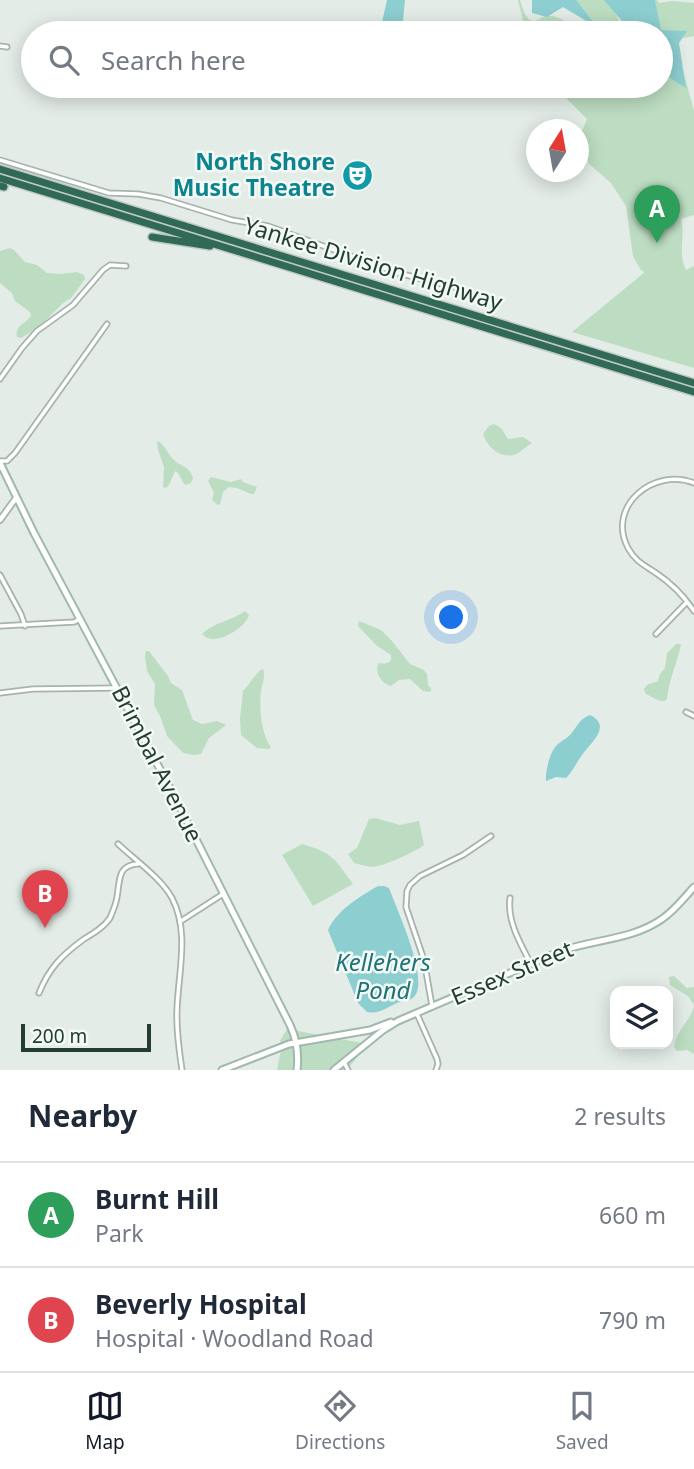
<!DOCTYPE html>
<meta charset="utf-8">
<style>
body{margin:0;font-family:"Noto Sans",sans-serif;background:#f2f2f3;color:#1f2937}
.controls{position:absolute;right:21px;bottom:21px;display:grid;overflow:hidden;border-radius:14px;box-shadow:0 4px 18px #0003}
.controls button{width:63px;height:63px;display:grid;place-items:center;padding:0;border:0;border-bottom:2px solid #e0e1e3;background:#fff;color:#1f2937;font:35px sans-serif}
.compass{position:absolute;left:526px;top:119px;width:63px;height:63px;border-radius:50%;background:#fff;box-shadow:0 4px 18px #0003;rotate:11deg}
.scale{position:absolute;left:21px;bottom:18px;width:130px;box-sizing:border-box;padding-left:7px;border:4px solid #233d33;border-top:0;font-size:19px;line-height:24px;white-space:nowrap;color:#233d33;-webkit-text-stroke:5px #f3f9f5;paint-order:stroke}
.you{position:absolute;left:452px;top:618px;width:24px;height:24px;margin:-18px;border:5px solid #fff;border-radius:50%;background:#1a73e8;box-shadow:0 0 0 10px #1a73e833}
.badge{display:grid;place-items:center;width:46px;height:46px;border-radius:50%;background:#111827;color:#fff;font-size:23px;font-weight:700}
.pin{position:absolute;translate:-50% -58px;filter:drop-shadow(0 2px 4px #0008)}
.pin::after{content:'';position:absolute;top:37px;width:24px;height:21px;background:inherit;clip-path:polygon(0 0,100% 0,50% 100%)}
.list{margin:0;padding:0;list-style:none}
h2{display:flex;justify-content:space-between;align-items:center;height:91px;margin:0;padding:0 28px;font-size:30px}
h2 small{font-size:23px;font-weight:400;color:#747a83}
.list li{display:grid;grid-template-columns:46px 1fr auto;gap:21px;align-items:center;box-sizing:border-box;height:105px;padding:0 28px;border-top:2px solid #e0e1e3}
.list b{display:block;font-size:26px;white-space:nowrap}
.list p{margin:0;font-size:23px;white-space:nowrap;color:#747a83}
.list em{font-size:23px;font-style:normal;color:#747a83}
.icon{flex:none;width:38px;height:38px;fill:none;stroke:currentColor;stroke-width:2;stroke-linecap:round;stroke-linejoin:round}
.map{position:relative;flex:none;width:694px;height:1070px;overflow:hidden}
.search{position:absolute;background:#fff;box-shadow:0 4px 18px #0003;left:21px;right:21px;top:21px;height:77px;display:flex;align-items:center;gap:18px;box-sizing:border-box;padding:0 24px;border-radius:38px;color:#747a83;font-size:26px}
.sheet{height:301px;background:#fff}
nav{display:flex;justify-content:space-around;align-items:center;box-sizing:border-box;height:98px;border-top:2px solid #e0e1e3;background:#fff;font-size:19px;color:#747a83}
nav a{display:grid;justify-items:center;gap:4px}
nav .on{color:#111827}
.map>svg:first-child{display:block}
</style>
<div class="map">
<svg width="694" height="1070" viewBox="0 0 694 1070">
<rect width="100%" height="100%" fill="#e3ece7"/>
<path fill="#bcddc1" d="M518,0H520C522,6 524,16 530,20C536,23 539,18 545,16C558,14 575,27 586,33H526Z
M567,0H608L626,33H599Z
M643,0H657L659,3L673,1L694,3V36L675,40L694,111V215L681,219C686,238 677,252 686,270L694,266V368L572,332L645,272L641,270L633,256L626,206L611,183L589,164L579,139L587,119L554,86H661V72L671,78L664,35L654,26Z
M10,248L14,250L25,262L37,265L47,273L61,274L77,272L84,275L85,279L71,298L63,303L39,327L21,338L17,337C14,326 26,323 31,316L30,312L15,301L12,293L0,283V251Z
M494,424L501,428L508,439L523,437L532,443C527,446 523,450 518,453C503,461 488,449 483,434L489,426Z
M158,441C166,446 167,453 173,459C181,468 188,464 193,478L191,483L186,485C181,482 181,474 175,471L169,485L166,488L163,487L164,467L158,450L157,442Z
M211,477L231,482L241,479L243,482L257,487L254,494H251L237,488L229,487L223,492L220,504L218,505L212,500L214,493L208,481Z
M245,611L249,615C245,629 213,648 202,634C214,622 232,621 245,611Z
M359,621L381,630L392,641L410,664L424,670L427,674L428,685L431,688V691L429,692L423,691L410,679L399,680L391,686C382,684 373,671 379,663C384,664 388,664 391,660V655L376,645L358,626Z
M676,644H681C677,664 669,679 667,699L665,701H660L646,694L644,689L647,685L658,681L660,674L665,668L667,653Z
M146,651H149L168,676L171,683L182,690L193,720L202,724L217,721L226,725L209,738L201,754L195,755L183,753L167,736L160,716L154,705L155,684L147,671L145,656Z
M262,669H263C266,677 262,683 261,691C259,706 261,735 271,747L269,749L257,748L241,735L240,719L243,691C250,684 254,675 262,669Z
M375,818L400,825L419,821L424,845C415,852 381,868 370,867C365,866 359,864 354,863L348,854L357,848L369,819Z
M302,844C333,853 334,858 353,884L313,906L282,855Z
M674,976L687,988L694,987V1054L687,1050L677,1051L674,1047C676,1030 691,1021 694,1005L688,996L670,985L669,977Z
M287,1029L362,1043L358,1056L347,1070H277L282,1045L280,1041Z"/>
<path fill="#8dced0" d="M387,0H405L402,31H380Z
M532,0H576L598,28L563,7L547,17L532,13Z
M604,0H655L661,30L687,31L679,43L686,88L670,78L661,68V33H632Z
M590,715C613,726 590,743 582,755C576,763 573,771 566,778L556,777L546,781C545,772 550,751 557,745C561,741 566,739 570,735C577,727 580,718 590,715Z
M378,886H384L389,888C397,910 427,974 416,994C412,1002 405,999 397,1003C386,1008 380,1014 367,1012L358,1003L328,930C337,910 359,897 378,886Z"/>
<g fill="none" stroke-linecap="round" stroke-linejoin="round">
<defs>
<path id="minor" d="M0,46L7,47
M0,160L109,193L138,194L161,198L232,220L268,226L398,273L454,287
M0,379L22,348L37,331L73,305L103,270L110,265L126,266
M0,461H7L15,453L107,324
M694,483C654,467 606,506 628,548C635,561 644,565 656,573C671,583 684,596 694,611
M0,575L21,614L25,626
M0,626L74,622L80,619
M656,634L687,602
M0,693L33,689L117,688
M686,712L694,716
M118,844C134,859 162,879 172,898C190,932 178,974 177,1010C176,1031 179,1050 182,1070
M510,898C507,921 520,943 531,964
M181,921L223,894
M39,993C49,968 62,955 84,939C94,933 104,927 110,918C113,911 116,904 117,897C120,881 117,865 138,864
M432,1006L424,960L406,907L407,891L410,885L420,876L463,855L491,836
M417,1014L437,1059L438,1064L436,1070
M344,1062L348,1070"/>
<path id="tertiary" d="M0,520L16,498"/>
<path id="secondary" d="M0,463L34,533L170,788L290,1025C297,1040 299,1054 297,1070
M222,1070L289,1044L370,1030L391,1022
M334,1070L382,1031L398,1021L561,951C595,939 632,940 662,919C674,911 684,898 694,887"/>
<path id="motorway" d="M0,169L694,383
M0,178L694,392
M0,186L4,187
M152,237L210,246"/>
</defs>
<use href="#minor" stroke="#a6b4ad" stroke-width="7"/>
<use href="#tertiary" stroke="#a6b4ad" stroke-width="8"/>
<use href="#secondary" stroke="#a1b8ad" stroke-width="9"/>
<use href="#motorway" stroke="#c1c9c6" stroke-width="10"/>
<use href="#minor" stroke="#fff" stroke-width="3.5"/>
<use href="#tertiary" stroke="#fff" stroke-width="4.5"/>
<use href="#secondary" stroke="#fff" stroke-width="5"/>
<use href="#motorway" stroke="#306956" stroke-width="7"/>
</g>
<defs>
<symbol id="theatre-disc" viewBox="-11 -11 22 22"><circle r="9.5" fill="#0f9aa8" stroke="#f3f9f5"/><path d="M-5-5.5Q0-4 5-5.5V0Q5 5 0 6Q-5 5-5 0ZM-3.3-2.5H-1v1.5H-3.3ZM1-2.5H3.3v1.5H1ZM-2.8 1Q0 5.5 2.8 1Z" fill="#fff"/></symbol>
</defs>
<g fill-rule="evenodd">
<use href="#theatre-disc" x="340" y="158" width="35" height="35"/>
</g>
<g text-anchor="middle" stroke-width="5" stroke-linejoin="round" paint-order="stroke">
<g font-size="23" font-weight="bold" fill="#0d838f" stroke="#f3f9f5" text-anchor="end">
<text x="335" y="170">North Shore<tspan x="335" dy="26">Music Theatre</tspan></text>
</g>
<g font-size="23" fill="#233d33" stroke="#f3f9f5">
<text transform="translate(373 264) rotate(17)" y="8">Yankee Division Highway</text>
<text transform="translate(157 764) rotate(63)" y="8">Brimbal Avenue</text>
<text transform="translate(512 973) rotate(-23)" y="8">Essex Street</text>
</g>
<g font-size="24" font-style="italic" fill="#1e7478" stroke="#f3f9f5">
<text x="383" y="971">Kellehers<tspan x="383" dy="28">Pond</tspan></text>
</g>
</g>
</svg>
<div class="controls">
<button><svg class="icon" aria-label="layers" viewBox="0 0 24 24"><path d="M12 4l9 5-9 5-9-5zM3 14l9 5 9-5"/></svg></button>
</div>
<svg class="compass" viewBox="-18 -18 36 36"><path d="M0-13l5 13h-10z" fill="#e53935"/><path d="M0 13l5-13h-10z" fill="#747a83"/></svg>
<div class="scale">200 m</div>
<div class="you"></div>
<div class="pin badge" style="left:657px;top:243px;background:#2e9e5b">A</div>
<div class="pin badge" style="left:45px;top:928px;background:#e0444e">B</div>
<div class="search"><svg class="icon" aria-label="search" viewBox="0 0 24 24"><circle cx="10" cy="10" r="6"/><path d="M15 15l6 6"/></svg>Search here</div>
</div>
<section class="sheet">
<h2>Nearby<small>2 results</small></h2>
<ul class="list">
<li><span class="badge" style="background:#2e9e5b">A</span><div><b>Burnt Hill</b><p>Park</p></div><em>660 m</em></li>
<li><span class="badge" style="background:#e0444e">B</span><div><b>Beverly Hospital</b><p>Hospital · Woodland Road</p></div><em>790 m</em></li>
</ul>
</section>
<nav>
<a class="on"><svg class="icon" aria-label="map" viewBox="0 0 24 24"><path d="M3 6l6-2 6 2 6-2v14l-6 2-6-2-6 2zM9 4v14M15 6v14"/></svg>Map</a>
<a><svg class="icon" aria-label="directions" viewBox="0 0 24 24"><path d="M12 3l9 9-9 9-9-9zM9 14v-3h6M13 9l2 2-2 2"/></svg>Directions</a>
<a><svg class="icon" aria-label="saved" viewBox="0 0 24 24"><path d="M7 4h10v16l-5-4-5 4z"/></svg>Saved</a>
</nav>
